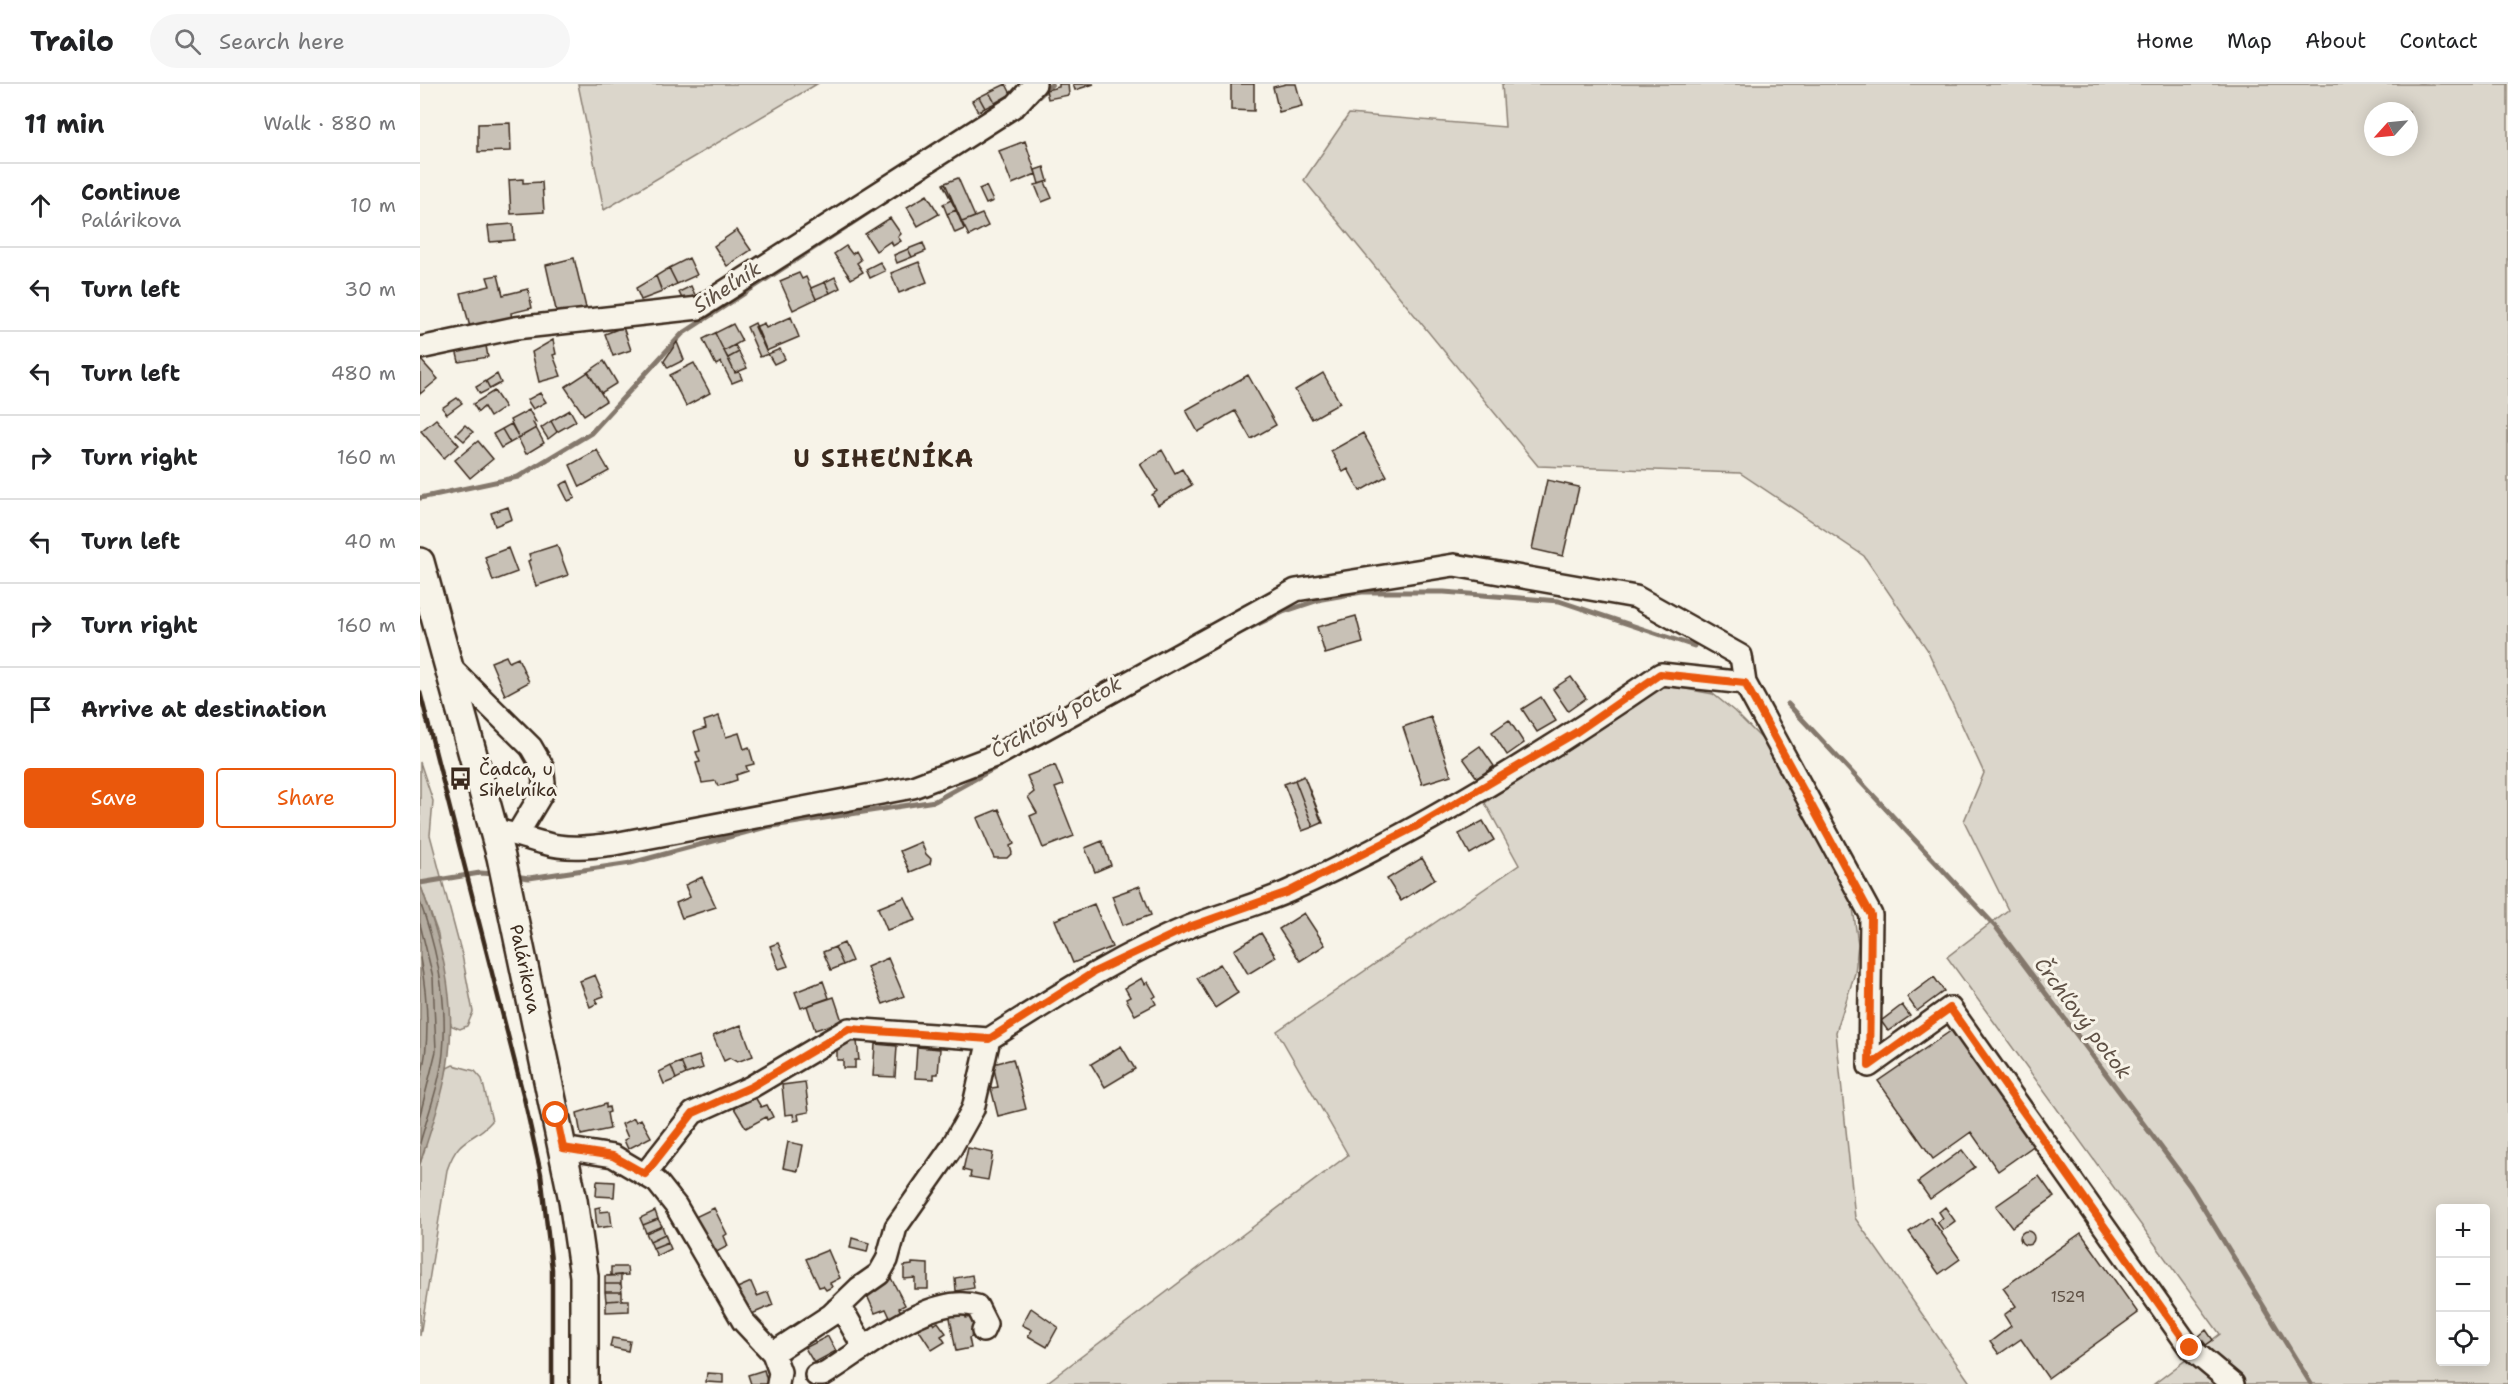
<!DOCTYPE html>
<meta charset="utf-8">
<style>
body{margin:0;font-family:"Shantell Sans",sans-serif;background:#f6f6f6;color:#202124}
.controls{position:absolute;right:18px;bottom:18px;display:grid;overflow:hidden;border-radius:6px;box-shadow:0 3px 15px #0003}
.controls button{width:54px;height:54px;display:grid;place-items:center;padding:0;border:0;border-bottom:2px solid #e0e0e0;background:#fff;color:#202124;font:30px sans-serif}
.compass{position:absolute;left:1944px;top:18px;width:54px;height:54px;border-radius:50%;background:#fff;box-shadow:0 3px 15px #0003;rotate:243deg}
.stop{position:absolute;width:18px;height:18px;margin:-14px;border:4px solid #ea580c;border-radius:50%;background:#fff}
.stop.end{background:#ea580c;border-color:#fff;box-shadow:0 2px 6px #0008}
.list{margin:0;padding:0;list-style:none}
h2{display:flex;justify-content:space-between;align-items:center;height:78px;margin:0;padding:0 24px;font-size:26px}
h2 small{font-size:20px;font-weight:400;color:#757577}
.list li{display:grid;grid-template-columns:39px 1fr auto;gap:18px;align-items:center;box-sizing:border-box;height:84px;padding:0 24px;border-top:2px solid #e0e0e0}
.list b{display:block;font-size:22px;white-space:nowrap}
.list p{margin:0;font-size:20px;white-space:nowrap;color:#757577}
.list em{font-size:20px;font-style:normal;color:#757577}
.actions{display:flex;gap:12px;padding:18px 24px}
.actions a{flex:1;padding:14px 0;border:2px solid #ea580c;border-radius:6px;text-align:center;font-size:21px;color:#ea580c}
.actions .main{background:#ea580c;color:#fff}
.icon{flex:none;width:33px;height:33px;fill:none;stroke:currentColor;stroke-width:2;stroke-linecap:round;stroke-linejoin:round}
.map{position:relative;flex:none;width:2088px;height:1300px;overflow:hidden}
header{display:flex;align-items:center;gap:36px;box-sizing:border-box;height:84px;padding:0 30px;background:#fff;border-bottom:2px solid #e0e0e0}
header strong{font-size:28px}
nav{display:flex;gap:33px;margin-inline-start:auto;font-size:21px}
.search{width:420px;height:54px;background:#f6f6f6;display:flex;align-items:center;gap:15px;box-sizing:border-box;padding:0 21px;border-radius:33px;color:#757577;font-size:22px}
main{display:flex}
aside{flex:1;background:#fff}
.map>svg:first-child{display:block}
</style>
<header>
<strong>Trailo</strong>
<div class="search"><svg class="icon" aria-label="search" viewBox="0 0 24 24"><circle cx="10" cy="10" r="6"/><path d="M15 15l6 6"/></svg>Search here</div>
<nav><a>Home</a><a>Map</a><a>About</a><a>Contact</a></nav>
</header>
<main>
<aside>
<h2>11 min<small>Walk · 880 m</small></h2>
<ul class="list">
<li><svg class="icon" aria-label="ahead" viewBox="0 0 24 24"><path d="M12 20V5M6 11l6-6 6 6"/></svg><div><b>Continue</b><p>Palárikova</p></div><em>10 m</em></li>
<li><svg class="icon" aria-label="left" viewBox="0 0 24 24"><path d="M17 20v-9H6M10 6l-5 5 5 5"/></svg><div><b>Turn left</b></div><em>30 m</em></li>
<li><svg class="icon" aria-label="left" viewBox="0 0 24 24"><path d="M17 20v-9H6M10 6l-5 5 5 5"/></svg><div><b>Turn left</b></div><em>480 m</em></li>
<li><svg class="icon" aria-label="right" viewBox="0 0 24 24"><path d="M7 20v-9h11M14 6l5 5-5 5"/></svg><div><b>Turn right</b></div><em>160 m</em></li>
<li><svg class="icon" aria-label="left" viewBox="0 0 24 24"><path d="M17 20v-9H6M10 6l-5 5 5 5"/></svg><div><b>Turn left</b></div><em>40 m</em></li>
<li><svg class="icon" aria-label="right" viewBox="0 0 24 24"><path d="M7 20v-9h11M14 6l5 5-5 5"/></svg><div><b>Turn right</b></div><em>160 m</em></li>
<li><svg class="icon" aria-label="arrive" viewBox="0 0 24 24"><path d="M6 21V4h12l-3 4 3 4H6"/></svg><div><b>Arrive at destination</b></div></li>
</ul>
<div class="actions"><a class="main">Save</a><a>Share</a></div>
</aside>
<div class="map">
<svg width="2088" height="1300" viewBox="0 0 2088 1300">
<rect width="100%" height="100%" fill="#f7f3e8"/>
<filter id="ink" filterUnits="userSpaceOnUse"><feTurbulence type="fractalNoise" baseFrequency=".0167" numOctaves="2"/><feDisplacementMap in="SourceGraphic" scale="12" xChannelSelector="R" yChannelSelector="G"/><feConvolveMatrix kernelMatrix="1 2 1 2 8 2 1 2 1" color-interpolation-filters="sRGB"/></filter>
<g filter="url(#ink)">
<path fill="#dbd6cb" stroke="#8b8074" stroke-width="1.5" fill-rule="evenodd" d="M158,0H397L184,126Z
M1082,0H2088V1300H1734L1800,1250L1527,873L1588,826L1544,737L1564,689L1507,565L1444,472L1320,389L1118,382L884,96L929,30L1085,43ZM1953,27H1989V63H1953ZM2020,1124H2066V1278H2020Z
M1233,599L1293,610L1314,627L1353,666L1423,794L1433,824L1438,860L1435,889L1416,948L1435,1134L1551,1300H625L928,1071L857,947L1099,781L1065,719L1202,619Z
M0,678L13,717L10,751L42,871L53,928L47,942L40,945L32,942L29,936L18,850L0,800Z
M33,981L55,987L62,995L72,1037C53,1059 39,1050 27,1086L0,1252V1080L27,984Z"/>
<path fill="#b4aca0" stroke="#84786c" stroke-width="1.5" d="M0,800C20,854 36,911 29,970C25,1007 11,1045 0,1080Z"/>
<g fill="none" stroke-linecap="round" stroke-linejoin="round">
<path stroke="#6b5e52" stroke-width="1.5" d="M0,818C17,865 28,917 23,969C20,999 8,1030 0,1059
M0,840L13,893L16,967L0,1031
M0,874C8,915 11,957 0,997"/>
<path stroke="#84786c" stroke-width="5" d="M609,22L632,0
M0,414L98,393L171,349L262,250L509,89
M1368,620L1576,843L1770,1102L1891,1300
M94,792L109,794L211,779L346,743L515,717L821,548L863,528L902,515L942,508H1024L1139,517L1274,562
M0,799L60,789L76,790"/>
</g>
<path fill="#c8c1b6" stroke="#3b2a1e" stroke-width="1.5" d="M586,0L591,10L575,19L569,8Z
M639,0H648L649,11L628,15L626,6L639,3Z
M653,0H674L655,6Z
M811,0H834V27L811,26Z
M866,0H876L882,22L859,28L853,3Z
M569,8L575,19L565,24L559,13Z
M591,10L593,14L577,24L575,19Z
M559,13L565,24L558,28L552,17Z
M90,39L91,67L58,68V40Z
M605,57L616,90L592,100L579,67Z
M624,83L628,97L619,100L615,86Z
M538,94L555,133L542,138L525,99Z
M103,95V99L122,98L124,128L91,130L89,96Z
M625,98L632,114L622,118L615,101Z
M525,99L542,138L562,130L568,142L549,152L523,100Z
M566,102L573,117L566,120L559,105Z
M507,111L519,130L498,142L487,123Z
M531,116L536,126L527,130L523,120Z
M536,126L544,145L535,149L527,130Z
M470,134L481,150L478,153L481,157L473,162L471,157L456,167L445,150Z
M93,140L94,156L70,158L68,142Z
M317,146L331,166L307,182L294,162Z
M503,159L506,167L492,173L488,165Z
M426,162L432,170L436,167L441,176L437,179L443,188L431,195L414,170Z
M488,165L492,173L477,179L474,171Z
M154,174L167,228L138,235L126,181Z
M269,174L277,191L257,200L249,184Z
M460,178L465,187L450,194L446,185Z
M499,178L507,198L479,209L471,189Z
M249,184L257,200L242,207L236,192Z
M379,189L382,195L386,193L396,215L373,226L360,197Z
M78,191L83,211L108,205L112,224L91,229L92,236L51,247L41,209L70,202L67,193Z
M236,192L242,208L221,216L216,204Z
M415,193L420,204L410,209L405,198Z
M405,198L410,209L396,215L391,204Z
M271,202L275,211L263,217L259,208Z
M371,233L379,253L346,267L335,243L344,239L346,244Z
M335,239L348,270L340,273L327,243Z
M313,240L322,257L304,267L295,249Z
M203,243L211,266L193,272L185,250Z
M295,249L315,289L319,288L322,295L312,299L301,278L296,281L283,255Z
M65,256L68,273L39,278L35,261Z
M133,256L136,270L133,271L141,292L119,298L112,268Z
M257,258L264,276L248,284L244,277Z
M315,261L319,268L308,274L304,267Z
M360,265L365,275L354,280L348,270Z
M319,268L327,284L315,289L308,274Z
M0,275L18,295L0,310Z
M184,277L197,299L181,309L168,288Z
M274,279L290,309L266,322L250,291Z
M168,288L186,317L164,331L145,303Z
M903,289L920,319L892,335L875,306Z
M77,290L81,299L70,305L66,297Z
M828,291L856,341L831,355L815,327L778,348L766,326Z
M66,297L70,305L60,310L56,303Z
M74,307L85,323L70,333L64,323L58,328L53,320Z
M120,309L126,318L113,325L107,316Z
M37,314L42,319L27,330L22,324Z
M109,326L116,338L113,339L116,344L99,354L90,336Z
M150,326L156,337L137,348L131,337Z
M16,335L39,361L24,374L1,347Z
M131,337L137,348L128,355L121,344Z
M91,340L99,354L90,359L82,345Z
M45,341L53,348L44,357L36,350Z
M116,344L124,359L106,370L98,354Z
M82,345L90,359L81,364L73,350Z
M943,349L967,392L940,407L928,385L923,388L911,367Z
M58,357L73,375L50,394L35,376Z
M177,366L189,387L160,403L150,381Z
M742,366L755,389L762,385L772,401L738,421L732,411L737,407L720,380Z
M1127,396L1159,403L1143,472L1112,465Z
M148,397L155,414L148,417L140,401Z
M88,423L92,435L75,442L71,429Z
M137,461L148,491L116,502L108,477L111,476L109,470Z
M88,464L97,488L73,497L65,473Z
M936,532L943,559L905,570L897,543Z
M86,572L89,578L98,574L109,598L85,611L71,578Z
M1151,593L1166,614L1148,627L1133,605Z
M1121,613L1136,637L1117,648L1102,625Z
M299,632L306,653L319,649L324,665L329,663L334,680L326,682L328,687L316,691L317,696L298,702L296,697L282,699L276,679L280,678L276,668L280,667L274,648L286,644L284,637Z
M1011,633L1031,691L1002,700L983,643Z
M1089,636L1104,659L1087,671L1072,648Z
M1060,662L1074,682L1057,694L1043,674Z
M635,681L643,701L635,704L654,752L623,764L610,732L617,729L608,713L614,708L607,692Z
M884,692L903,739H902Z
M884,692L902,739L893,743L875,696Z
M875,696L893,743L882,747L864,700Z
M579,725L594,760L590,762L592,769L587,774H574L557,734Z
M1063,737L1074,756L1050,770L1039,750Z
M682,757L691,781L675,788L665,764Z
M501,758L506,770L511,775L510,780L490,788L480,767Z
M1002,774L1015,795L981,817L967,795Z
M282,793L296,823L262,834L256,819L270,813L265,801Z
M720,802L731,831L703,841L692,812Z
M485,813L496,836L467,846L458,824Z
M674,820L692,863L653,879L635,836Z
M884,829L905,861L880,877L859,845Z
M841,849L856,873L828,890L814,866Z
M358,859L368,882L359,885L350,862Z
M424,859L432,877L423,881L415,863Z
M415,863L423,881L411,886L403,868Z
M468,874L484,912L463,920L447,883Z
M800,880L818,909L795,924L777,894Z
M175,891L184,912L176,915L178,919L170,923L160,897Z
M1514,893L1524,907L1497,927L1487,913Z
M722,894L725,900L728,898L736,912L733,914L736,920L715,931L706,915L710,913L705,904Z
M403,897L409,914L381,924L375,908Z
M414,913L422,937L395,946L387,922Z
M1482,921L1490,932L1468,947L1461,937Z
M321,941L333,972L317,978L310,974L304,977L293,952Z
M1538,942L1619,1058L1578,1087L1551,1048L1513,1075L1458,997Z
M437,957L439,976H435V984H423V976H417V958Z
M455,960L477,962L475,993L453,992Z
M701,962L715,985L685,1003L671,980Z
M497,963L520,965L518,990H514V995L495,994Z
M279,972L283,984L266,990L261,978Z
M593,975L606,1025L578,1032L571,1004L578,1003L573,980Z
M261,978L266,990L256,995L251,982Z
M251,982L256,995L244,1000L239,988Z
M385,998L389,1028L378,1030L379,1036L374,1037L373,1030L365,1031L362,1001Z
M335,1013L341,1023L347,1021L353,1033L347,1036L346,1033L326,1044L314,1024Z
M186,1020V1024L189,1023L190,1028L187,1029L190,1045L161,1051L157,1029Z
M214,1034L216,1038L221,1035L231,1053L208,1065L204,1056L208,1054L202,1040Z
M368,1058L383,1061L378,1087L363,1084Z
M548,1064L573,1069L568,1096L550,1093L551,1088L543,1086Z
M1542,1066L1555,1083L1510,1115L1498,1098Z
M1619,1092L1634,1113L1592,1143L1576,1122Z
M177,1097L195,1098L194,1113L176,1112Z
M180,1123V1128L190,1127L192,1142L177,1144L175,1124Z
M1525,1123L1535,1137L1523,1146L1517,1138L1523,1134L1519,1128Z
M294,1124L307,1150L304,1152L308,1162L291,1171L273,1134Z
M235,1127L238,1135L223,1141L220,1134Z
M1510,1133L1540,1175L1519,1190L1489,1148Z
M238,1135L242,1142L226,1149L223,1141Z
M242,1142L245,1150L230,1157L226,1149Z
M1600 1154a7 7 0 1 1 14 0a7 7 0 1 1-14 0Z
M1661,1149L1718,1229L1628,1294L1601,1255L1579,1270L1570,1258L1591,1242L1584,1231L1596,1222L1583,1204Z
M245,1150L248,1158L233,1164L230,1157Z
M432,1154L449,1159L447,1168L430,1164Z
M248,1158L251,1165L237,1172L233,1164Z
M408,1166L420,1194L410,1199L412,1203L406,1206L403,1202L399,1203L386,1175Z
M492,1179L508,1180V1205H495V1194L484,1195V1182L492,1181Z
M191,1183H207L208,1191L191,1192Z
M201,1191V1200H185V1192Z
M552,1191L554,1204L536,1207L535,1194Z
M471,1194L485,1221L479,1224L484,1234L473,1240L466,1225L455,1229L445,1207Z
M331,1198L337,1212L348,1208L353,1221L327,1232L315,1205Z
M185,1200H201L202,1208H185Z
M185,1208H202V1216L186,1217Z
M202,1216H209V1227L186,1228V1217Z
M611,1224L638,1243L627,1263L608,1252L612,1246L602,1241Z
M545,1226L546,1234L553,1233L555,1252L549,1254L551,1264L536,1267L529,1228Z
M508,1232L514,1241L518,1238L526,1249L521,1252L525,1258L512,1266L495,1240Z
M1786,1246L1793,1256L1786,1261L1779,1252Z
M408,1252L416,1267L394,1279L385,1264Z
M192,1254L210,1257L208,1267L190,1263Z
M344,1286L348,1300H331L328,1291Z
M287,1289L303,1290V1299L286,1298Z"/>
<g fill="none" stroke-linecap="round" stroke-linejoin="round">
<defs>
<path id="minor" d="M0,264L95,244L279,224L596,21L615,0
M30,583L111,663L122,682L124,699L122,709L98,749
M75,746C93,749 107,755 124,759C147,766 171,763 194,760L493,703L577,671L876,506L1034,481L1216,513L1321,572L1325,599L1451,831L1449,982L1530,924L1770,1264L1813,1300
M569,955C634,914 699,871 771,842C803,830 837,821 869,807C999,748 1123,671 1241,590L1325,599
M143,1064L193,1072L237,1098L256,1122L323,1237L353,1269L360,1288L358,1300
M225,1090L273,1029L331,1003L429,945L569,955L553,1025L530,1066L476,1143L467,1176L459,1190L439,1204L411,1231L353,1269
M417,1225L427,1234L443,1262
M396,1291H403C442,1268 511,1207 557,1222L566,1240L563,1247"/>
<path id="major" d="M0,478L81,773L153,1116L164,1192V1300"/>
</defs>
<use href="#minor" stroke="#3b2a1e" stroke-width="26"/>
<use href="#major" stroke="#3b2a1e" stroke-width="32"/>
<use href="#minor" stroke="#f7f3e8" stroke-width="21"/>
<use href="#major" stroke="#f7f3e8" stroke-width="27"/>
<path stroke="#3b2a1e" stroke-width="4.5" d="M0,608L104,1014L121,1090L132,1185V1300"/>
</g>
</g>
<g fill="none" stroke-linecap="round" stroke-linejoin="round" filter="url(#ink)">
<path stroke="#ea580c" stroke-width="8" d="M136,1031L143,1064L193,1072L225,1090L273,1029L331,1003L429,945L569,955L674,888L769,843L868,808L995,743L1155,649L1240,590L1325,599L1451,831L1449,982L1530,924L1770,1264"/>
</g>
<defs>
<symbol id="bus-bare" viewBox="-9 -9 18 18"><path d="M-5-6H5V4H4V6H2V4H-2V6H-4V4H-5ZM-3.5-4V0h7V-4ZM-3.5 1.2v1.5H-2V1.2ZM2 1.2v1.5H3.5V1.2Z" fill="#3b2a1e" stroke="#f7f3e8" stroke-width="2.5" paint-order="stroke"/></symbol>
</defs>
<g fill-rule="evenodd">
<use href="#bus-bare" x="24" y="678" width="33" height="33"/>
</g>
<g text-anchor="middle" stroke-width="6" stroke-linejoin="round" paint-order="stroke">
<g font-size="15" fill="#5e5044">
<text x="1648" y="1218">1529</text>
</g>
<g font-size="18" fill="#3b2a1e" stroke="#f7f3e8" text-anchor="start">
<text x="59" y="691">Čadca, u<tspan x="59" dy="21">Sihelníka</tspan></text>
</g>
<g font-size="18" fill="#3b2a1e" stroke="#f7f3e8">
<text transform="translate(105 885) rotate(78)" y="6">Palárikova</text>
</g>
<g font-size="20" font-style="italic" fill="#5f5145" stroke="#f7f3e8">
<text transform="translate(307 203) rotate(-33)" y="7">Siheľník</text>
<text transform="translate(636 633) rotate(-29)" y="7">Črchľový potok</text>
<text transform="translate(1663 934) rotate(53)" y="7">Črchľový potok</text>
</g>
<g font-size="24" font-weight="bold" letter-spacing="1.5" fill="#3b2a1e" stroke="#f7f3e8">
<text x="464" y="383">U SIHEĽNÍKA</text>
</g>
</g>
</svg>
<div class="controls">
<button>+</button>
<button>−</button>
<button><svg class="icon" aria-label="locate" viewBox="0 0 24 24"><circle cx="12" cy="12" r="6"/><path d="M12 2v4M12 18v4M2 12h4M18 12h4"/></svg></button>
</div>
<svg class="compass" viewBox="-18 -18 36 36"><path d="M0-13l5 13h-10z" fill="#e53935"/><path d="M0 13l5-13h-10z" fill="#757577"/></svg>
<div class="stop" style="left:136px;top:1031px"></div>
<div class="stop end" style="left:1770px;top:1264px"></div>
</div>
</main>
